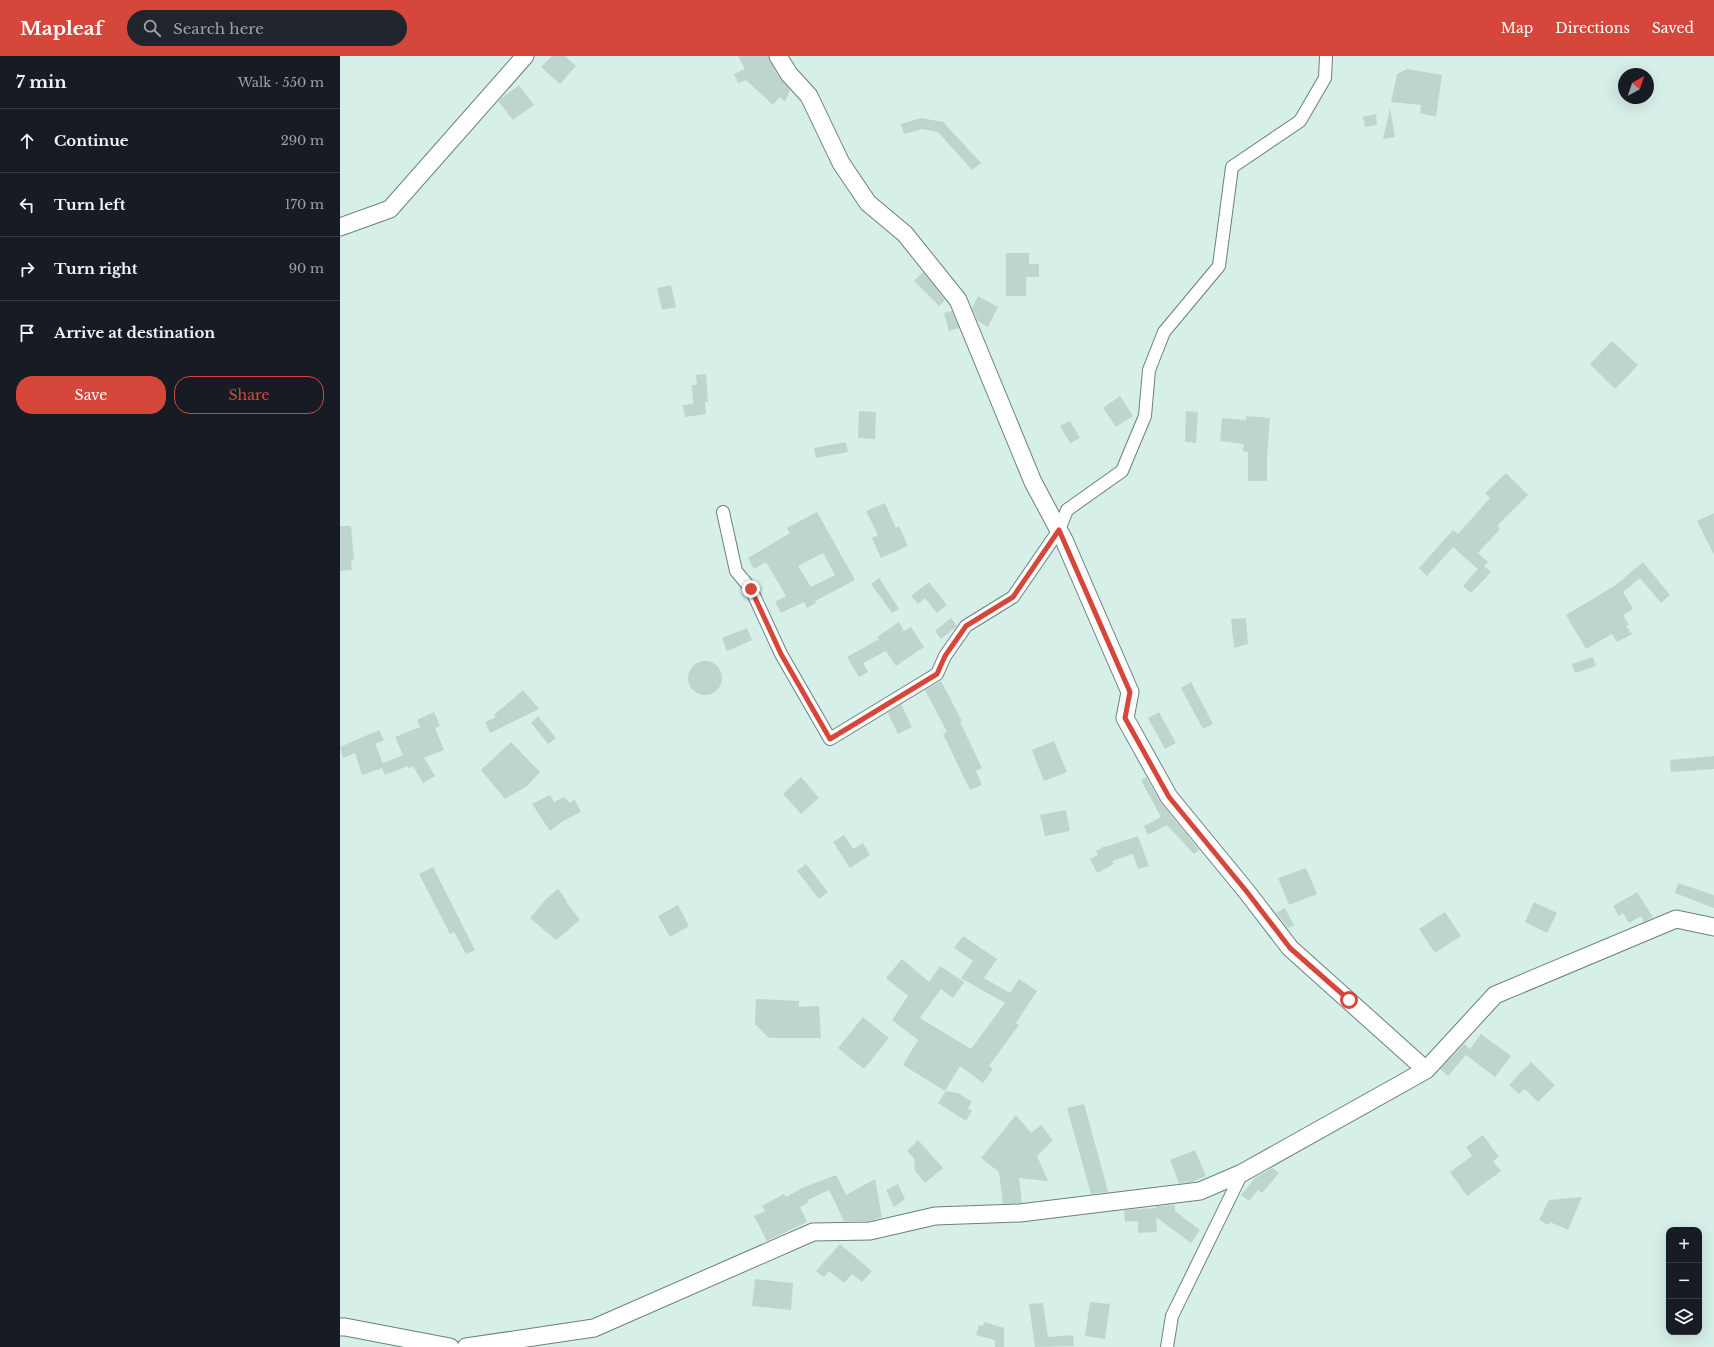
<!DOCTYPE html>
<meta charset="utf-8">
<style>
body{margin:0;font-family:"Libre Baskerville",serif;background:#20242c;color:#f1f3f6}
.controls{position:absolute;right:12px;bottom:12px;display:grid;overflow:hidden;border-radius:8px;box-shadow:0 4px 16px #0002}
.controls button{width:36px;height:36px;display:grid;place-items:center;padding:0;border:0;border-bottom:1px solid #363941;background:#171b24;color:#f1f3f6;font:20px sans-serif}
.compass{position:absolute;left:1278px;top:12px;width:36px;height:36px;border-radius:50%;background:#171b24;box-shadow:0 4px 16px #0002;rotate:40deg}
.stop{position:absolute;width:12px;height:12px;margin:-9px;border:3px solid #d5473b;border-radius:50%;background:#fff}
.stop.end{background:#d5473b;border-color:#fff;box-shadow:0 1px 4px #0008}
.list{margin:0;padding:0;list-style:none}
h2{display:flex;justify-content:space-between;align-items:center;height:52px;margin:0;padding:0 16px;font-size:17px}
h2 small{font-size:13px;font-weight:400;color:#9ea1a6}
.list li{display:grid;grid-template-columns:26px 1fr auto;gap:12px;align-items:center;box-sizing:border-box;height:64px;padding:0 16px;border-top:1px solid #363941}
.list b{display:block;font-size:15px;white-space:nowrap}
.list em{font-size:13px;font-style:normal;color:#9ea1a6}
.actions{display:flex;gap:8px;padding:12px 16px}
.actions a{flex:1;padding:9px 0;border:1px solid #d5473b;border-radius:16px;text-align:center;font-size:14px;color:#d5473b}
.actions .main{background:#d5473b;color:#fff}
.icon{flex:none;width:22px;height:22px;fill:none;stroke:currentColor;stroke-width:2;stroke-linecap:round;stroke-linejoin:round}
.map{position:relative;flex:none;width:1374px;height:1291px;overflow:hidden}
header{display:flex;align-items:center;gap:24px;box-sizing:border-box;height:56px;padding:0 20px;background:#d5473b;color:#fff}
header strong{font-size:19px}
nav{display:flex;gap:22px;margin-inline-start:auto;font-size:14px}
.search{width:280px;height:36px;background:#20242c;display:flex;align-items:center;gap:10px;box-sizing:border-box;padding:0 14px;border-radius:22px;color:#9ea1a6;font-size:15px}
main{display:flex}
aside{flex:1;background:#171b24}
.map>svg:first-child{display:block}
</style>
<header>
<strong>Mapleaf</strong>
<div class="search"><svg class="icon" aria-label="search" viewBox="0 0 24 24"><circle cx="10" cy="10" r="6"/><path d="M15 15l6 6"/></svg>Search here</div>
<nav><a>Map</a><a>Directions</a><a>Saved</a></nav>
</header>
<main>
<aside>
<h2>7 min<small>Walk · 550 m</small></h2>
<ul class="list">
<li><svg class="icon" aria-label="ahead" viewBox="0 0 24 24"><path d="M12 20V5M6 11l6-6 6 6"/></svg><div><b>Continue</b></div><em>290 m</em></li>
<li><svg class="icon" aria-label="left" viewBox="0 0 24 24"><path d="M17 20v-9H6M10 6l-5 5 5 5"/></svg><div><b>Turn left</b></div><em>170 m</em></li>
<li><svg class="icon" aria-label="right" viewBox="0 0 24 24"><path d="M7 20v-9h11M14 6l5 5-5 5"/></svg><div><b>Turn right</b></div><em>90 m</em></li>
<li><svg class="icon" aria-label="arrive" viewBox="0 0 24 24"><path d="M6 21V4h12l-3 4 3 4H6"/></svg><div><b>Arrive at destination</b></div></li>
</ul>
<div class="actions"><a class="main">Save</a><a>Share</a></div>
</aside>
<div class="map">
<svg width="1374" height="1291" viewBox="0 0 1374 1291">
<rect width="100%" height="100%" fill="#d6efe8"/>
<path fill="#bdd5ce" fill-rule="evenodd" d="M212,0H225L236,10L220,28L201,11Z
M398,0H428L437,18L450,34L445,46L440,41L433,49L406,24L398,27L394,18L405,13Z
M1067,13L1102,19L1096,61L1080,57L1081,49L1051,46L1057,18Z
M179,29L194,49L173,64L158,45Z
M1050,52L1055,81L1043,83Z
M1036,58L1037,69L1025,71L1023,61Z
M581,62L603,66L641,107L632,114L598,76L582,73L564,78L561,68Z
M666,197H689V208H699V221H686V240H666Z
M583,216L605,244L599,250L574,225Z
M331,229L336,251L322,254L317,232Z
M638,240L658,251L648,271L638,265L632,252Z
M612,255L619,272L609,275L604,257Z
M1272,285L1298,309L1275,333L1250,308Z
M366,318L368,346H365L366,358L345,361L343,349L353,348L352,329H357L356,319Z
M780,340L793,360L776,371L763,352Z
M519,355L536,356L535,383L518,382Z
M846,355L858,356L856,387L845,386Z
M906,360L930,362L927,400V425H908V396L903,395L904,388L880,385L882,362L906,364Z
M730,365L740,382L730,387L720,370Z
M506,386L508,396L476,402L474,392Z
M1166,417L1188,439L1157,470L1160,473L1138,497L1148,506L1144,510L1151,516L1131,537L1123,530L1138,513L1113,491L1087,520L1079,512L1113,474L1118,478L1150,442L1145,437Z
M545,447L556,472L559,470L568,490L541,502L532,482L538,479L526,455Z
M477,456L515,524L475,545L476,547L467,552L464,546L441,557L435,546L446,540L426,506L414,513L408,502L450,477L447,472ZM483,497L495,519L471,531L458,510Z
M1374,457V499L1357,465Z
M0,470H11L14,504L11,505L12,514L0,515Z
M1303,506L1330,539L1321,547L1300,522L1283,536L1293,553L1283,559L1289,569L1286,570L1292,578L1277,586L1272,578L1246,593L1226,559L1276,529Z
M539,522L559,553L552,557L531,528Z
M589,526L607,549L597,557L585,542L578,548L571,540Z
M611,562L617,570L601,583L595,575Z
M906,562L908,588L894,592L891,563Z
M559,566L564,575L571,571L584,591L556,610L546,595L523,607L528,616L519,621L507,601L539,583L537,581Z
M407,572L412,584L387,595L382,582Z
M1253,601L1256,610L1235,617L1232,608Z
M348 622a17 17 0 1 1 34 0a17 17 0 1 1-34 0Z
M601,625L622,665L620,666L642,712L636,715L642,729L630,734L603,678L607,676L585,634Z
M851,626L873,668L863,673L841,632Z
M183,634L199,653L150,677L145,666L156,661L154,659Z
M561,648L572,671L558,678L548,657Z
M94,656L100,670L95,672L104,694L84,702L95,720L83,727L73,710L69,712L68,710L45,719L42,712L22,719L15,697L3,702L0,691L39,674L44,684L35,688L43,707L63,699L55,681L80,671L77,664Z
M819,656L836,687L825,693L808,662Z
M198,660L216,682L208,688L191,667Z
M714,685L727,716L704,725L692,694Z
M171,686L200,716L187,730L165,743L141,714Z
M1374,700V713L1331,716L1330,704Z
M461,721L479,742L461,758L443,738Z
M806,721L821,747L859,794L854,798L827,769L808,779L804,770L821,761L801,724Z
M210,739L214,746L224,741L230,747L234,743L241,756L223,765L210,775L192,748Z
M726,754L730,775L705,780L700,759Z
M504,779L513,793L523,787L530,799L510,812L493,786Z
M798,780L809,810L798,813L793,798L772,805L774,808L757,817L750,803L758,799L756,795L765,790V791Z
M466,808L488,836L479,843L457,815Z
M93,811L135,894L126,898L114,876L110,878L79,818Z
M966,812L977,838L949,849L938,822Z
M1338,827L1374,839V852L1335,837Z
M218,833L227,845L226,846L240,864L216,884L190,862L207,842Z
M1297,836L1313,861L1304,866L1301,860L1289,867L1283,857L1279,860L1273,850Z
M1194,846L1217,857L1207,877L1185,866Z
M338,849L349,870L330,881L318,860Z
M945,852L954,869L948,872L936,857Z
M1105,856L1121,880L1095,897L1079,873Z
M623,880L657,903L644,922L670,937L679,923L697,935L676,967L679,969L649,1010L653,1013L643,1027L620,1010L605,1035L563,1009L578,984L552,964L568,940L546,922L562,903L589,926L600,910L624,926L613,942L601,933L580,962L631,993L665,947L621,922L633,905L614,892Z
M416,943L459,945V951L479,950L481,982H429L415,968Z
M523,961L549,982L524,1013L498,992Z
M1141,978L1171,1000L1155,1021L1126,999L1108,1020L1100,1013L1124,988L1130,993Z
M1191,1006L1215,1029L1198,1046L1185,1033L1179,1038L1169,1029Z
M606,1035L618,1037L632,1046L628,1052L632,1055L626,1065L598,1047Z
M744,1048L765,1124L768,1136L751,1138L727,1052Z
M676,1059L691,1077L701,1069L713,1084L697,1100L708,1125L679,1122L682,1147L663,1148L659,1116L641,1102Z
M1143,1079L1159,1101L1153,1105L1161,1115L1127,1140L1110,1116L1132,1100L1126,1091Z
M578,1084L603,1112L585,1127L575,1115L574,1102L567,1095Z
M855,1094L866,1120L852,1126L839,1127L830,1104Z
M932,1112L939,1117L922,1137L918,1134L909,1145L901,1139L915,1122Z
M496,1119L506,1139L535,1123L542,1161L529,1165H504L489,1134L468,1144L469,1146L460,1151L467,1166L427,1185L414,1160L425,1155L422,1150L444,1138L446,1141L462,1132Z
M558,1128L565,1143L554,1151L546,1134Z
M1242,1141L1228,1174L1210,1166L1208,1169L1199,1164L1209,1144Z
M835,1149V1155L860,1174L851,1187L816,1161L817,1176L798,1177V1165L785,1166L784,1154L816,1152V1150Z
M500,1188L532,1215L522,1226L512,1218L504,1227L489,1215L484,1221L476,1215Z
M415,1223L453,1227L451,1254L412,1250Z
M750,1246L770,1248L765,1283L745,1280Z
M703,1247L708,1281L733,1279L734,1290L695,1291L689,1248Z
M644,1266L664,1272V1291H655V1284L636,1279L639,1269L643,1270Z"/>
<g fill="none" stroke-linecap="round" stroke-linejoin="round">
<defs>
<path id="street" d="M383,456L396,515L411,533L441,598L490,683L597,618L605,600L626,570L673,541L719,474L727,454L782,415L805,360L809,314L824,276L879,210L892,111L960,65L985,22L986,0
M827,1291L832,1260L902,1117"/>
<path id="secondary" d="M438,0L449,18L469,40L501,107L528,147L565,178L618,244L693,426L724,484L790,636L785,662L829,741L907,836L950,892L1086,1014
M0,171L50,153L185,0
M0,1271H5L110,1291
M126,1291L254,1272L473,1176L530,1175L595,1160L680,1157L860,1135L902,1117L1086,1014L1155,939L1336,863L1374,871"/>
</defs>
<use href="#street" stroke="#6b817b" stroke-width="14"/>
<use href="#secondary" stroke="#6b817b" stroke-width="19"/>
<use href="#street" stroke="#fff" stroke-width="12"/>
<use href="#secondary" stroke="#fff" stroke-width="17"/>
</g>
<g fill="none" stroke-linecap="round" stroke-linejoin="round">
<path stroke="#d5473b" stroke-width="5" d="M411,533L441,598L490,683L597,618L605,600L626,570L673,541L719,474L790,636L785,662L829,741L907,836L950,892L1009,944"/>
</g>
</svg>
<div class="controls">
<button>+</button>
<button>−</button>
<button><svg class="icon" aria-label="layers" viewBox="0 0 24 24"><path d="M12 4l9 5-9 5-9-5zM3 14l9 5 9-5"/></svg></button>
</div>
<svg class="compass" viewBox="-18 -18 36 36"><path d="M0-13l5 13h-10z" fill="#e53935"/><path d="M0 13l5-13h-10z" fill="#9ea1a6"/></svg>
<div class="stop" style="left:1009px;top:944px"></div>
<div class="stop end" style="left:411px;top:533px"></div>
</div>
</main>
